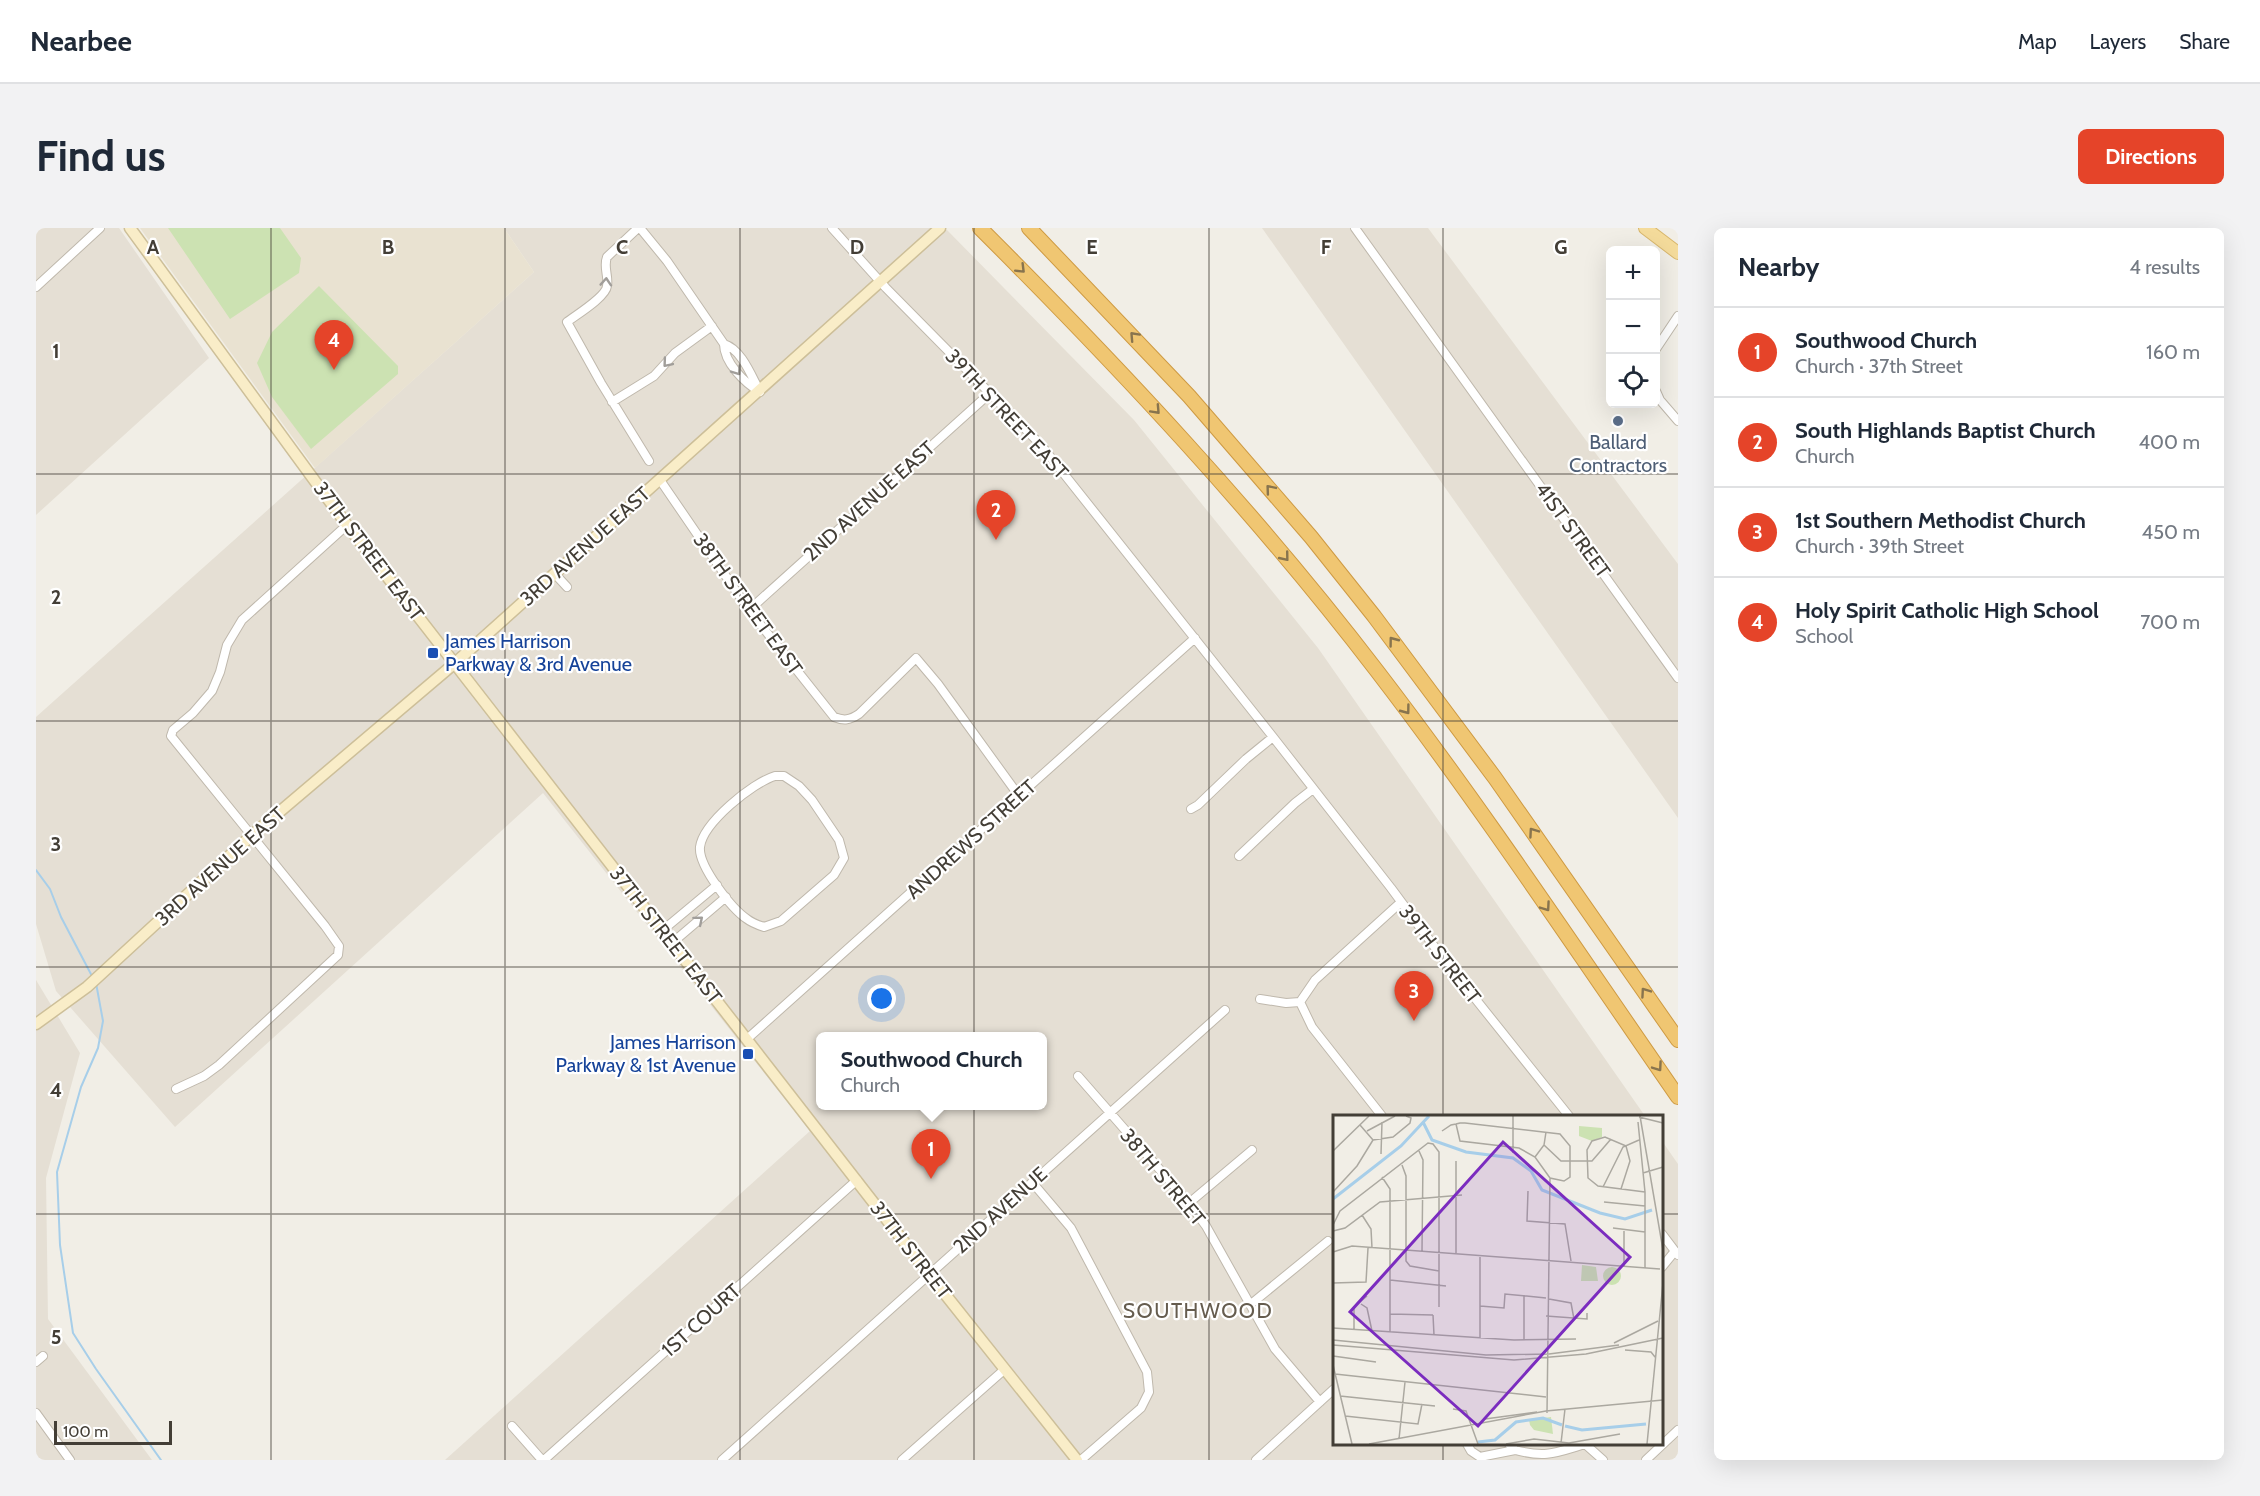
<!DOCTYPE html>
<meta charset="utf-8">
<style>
body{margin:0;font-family:Cabin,sans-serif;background:#f2f2f3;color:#1f2937}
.controls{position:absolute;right:18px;top:18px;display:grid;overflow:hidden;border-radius:9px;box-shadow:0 6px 24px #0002}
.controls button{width:54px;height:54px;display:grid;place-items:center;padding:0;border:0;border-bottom:2px solid #e0e1e3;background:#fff;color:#1f2937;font:30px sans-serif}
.scale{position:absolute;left:18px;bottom:15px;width:118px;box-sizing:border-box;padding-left:6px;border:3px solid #433e36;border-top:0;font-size:16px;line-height:21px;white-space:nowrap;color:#433e36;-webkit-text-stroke:4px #fff;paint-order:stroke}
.you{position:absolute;left:846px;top:771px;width:21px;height:21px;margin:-15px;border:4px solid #fff;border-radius:50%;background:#1a73e8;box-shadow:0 0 0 9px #1a73e833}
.badge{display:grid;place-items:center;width:39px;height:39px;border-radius:50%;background:#e54429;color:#fff;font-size:20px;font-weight:700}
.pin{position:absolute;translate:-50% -50px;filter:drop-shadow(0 2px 3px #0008)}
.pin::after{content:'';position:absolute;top:32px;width:21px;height:18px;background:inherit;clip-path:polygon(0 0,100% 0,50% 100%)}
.popup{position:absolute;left:780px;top:804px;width:231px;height:78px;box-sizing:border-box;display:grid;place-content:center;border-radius:9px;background:#fff;filter:drop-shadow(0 2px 4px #0005);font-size:20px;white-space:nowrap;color:#747a83}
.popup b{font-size:22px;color:#1f2937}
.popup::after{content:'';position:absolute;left:50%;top:100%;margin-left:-12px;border:12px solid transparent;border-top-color:#fff}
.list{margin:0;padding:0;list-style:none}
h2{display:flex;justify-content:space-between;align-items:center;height:78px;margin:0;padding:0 24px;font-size:26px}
h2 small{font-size:20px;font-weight:400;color:#747a83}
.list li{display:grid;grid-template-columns:39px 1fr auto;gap:18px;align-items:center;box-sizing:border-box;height:90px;padding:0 24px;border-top:2px solid #e0e1e3}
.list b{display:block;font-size:22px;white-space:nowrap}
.list p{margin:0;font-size:20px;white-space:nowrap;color:#747a83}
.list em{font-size:20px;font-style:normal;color:#747a83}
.icon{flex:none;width:33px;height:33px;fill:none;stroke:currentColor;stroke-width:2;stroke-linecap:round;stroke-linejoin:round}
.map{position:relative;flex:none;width:1642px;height:1232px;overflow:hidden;border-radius:9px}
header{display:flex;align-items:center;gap:36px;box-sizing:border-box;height:84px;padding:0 30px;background:#fff;border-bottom:2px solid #e0e1e3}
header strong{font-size:28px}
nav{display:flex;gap:33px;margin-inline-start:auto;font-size:21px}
.intro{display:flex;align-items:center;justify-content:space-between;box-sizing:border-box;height:144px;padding:0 36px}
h1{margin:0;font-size:42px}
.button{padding:15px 27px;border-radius:9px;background:#e54429;color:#fff;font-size:21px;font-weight:700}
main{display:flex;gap:36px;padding:0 36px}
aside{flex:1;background:#fff;border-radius:9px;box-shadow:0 6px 24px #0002}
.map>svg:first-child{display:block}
</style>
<header>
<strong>Nearbee</strong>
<nav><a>Map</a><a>Layers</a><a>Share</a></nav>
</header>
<div class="intro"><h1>Find us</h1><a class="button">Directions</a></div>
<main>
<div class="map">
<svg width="1642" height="1232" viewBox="0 0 1642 1232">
<rect width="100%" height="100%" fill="#f1eee6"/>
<path fill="#e5dfd4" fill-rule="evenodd" d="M0,0H83L173,130L0,287Z
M468,0H909L1098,192L1282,420L1609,888H1298V1216H1626V913L1642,936V1232H409L774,903L507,565L139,899L20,763L0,696V489L498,44ZM784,808H1006V878H784Z
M1226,0H1392L1642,336V590Z
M0,752L44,825L10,950L12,1091L116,1232H0Z"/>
<path fill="#e9e2d1" d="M104,0H468L498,44L279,240Z"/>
<path fill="#cce2b2" d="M132,0H244L265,30L263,45L194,91Z
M283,58L362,138V146L275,221L236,169L221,135L236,104Z"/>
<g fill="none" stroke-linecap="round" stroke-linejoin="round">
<path stroke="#a7cee9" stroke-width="2" d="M0,642L14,661L25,689L57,750
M60,755L67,793L62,820L45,859L21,944L24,1017L37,1105L60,1141L125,1232"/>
<defs>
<path id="street" d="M602,0L571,29C567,39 573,48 571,58C570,69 540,87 531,94L565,155L613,233
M604,0L631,33L688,116C688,135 709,155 724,164
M796,0L850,60L1005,217L1237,509L1355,660L1406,729L1533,888
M1319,0L1642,450
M0,59L64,0
M688,116C705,121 715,147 723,162
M1620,121L1642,88
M1620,163L1624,172L1642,193
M576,174L618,148L639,125L676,98
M624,252L713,382L798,489C808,493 814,492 823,486L880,430L902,456L983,568
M519,346L531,359
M713,382L953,166
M739,548H748L763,558L776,572L803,612L808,630L798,647L745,693L728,699C722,697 716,695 711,691C696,681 662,638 664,619C667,595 716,555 739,548Z
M1155,581L1162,577L1210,531L1237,509
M1203,628L1259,575L1277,561
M627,702L681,657
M636,715L690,669
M1224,771L1250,775L1264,774
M1264,774L1279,752L1364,675
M1264,774L1276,799L1346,888
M711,811L1159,410
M1042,848L1153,975L1170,998L1239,1121L1284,1174
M140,861L168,848L183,837L302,727L303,718L289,698L135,508L137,502L157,485L176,463L184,444L191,417L206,392L311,297
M996,954L1035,1000L1111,1144L1113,1164L1105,1180L1045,1232
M1153,975L1216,922
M1626,1006L1642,1027
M1626,1039L1639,1023
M1215,1076L1292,1013
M0,1134L7,1128
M0,1185L34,1232
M476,1198L506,1232
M1431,1216L1435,1223L1444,1229L1479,1222L1473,1216
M1479,1222C1510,1230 1519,1225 1549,1216L1567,1232
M508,1232L821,952
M686,1232L1189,782
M866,1232L969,1141
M1220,1232L1298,1161
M1610,1232L1642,1202"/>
<path id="secondary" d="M94,0L311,297L893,1046L1041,1232
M0,796L51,759L215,608L419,435L904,0"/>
<path id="primary" d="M1609,0L1642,25"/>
<path id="highway" d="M944,0C1084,140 1220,285 1341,443C1447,581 1543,726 1642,869
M993,0L1153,168L1275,309L1338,388L1459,550L1642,812"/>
</defs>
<use href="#street" stroke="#bfb8ac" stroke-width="10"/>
<use href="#secondary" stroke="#cdbf99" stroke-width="13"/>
<use href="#primary" stroke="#d8b76d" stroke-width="14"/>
<use href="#highway" stroke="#ce9a43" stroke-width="16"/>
<use href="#street" stroke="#fff" stroke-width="8"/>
<use href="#secondary" stroke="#f9edc8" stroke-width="10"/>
<use href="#primary" stroke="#f4db9b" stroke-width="12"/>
<use href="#highway" stroke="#f0c672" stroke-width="14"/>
</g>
<defs><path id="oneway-chevron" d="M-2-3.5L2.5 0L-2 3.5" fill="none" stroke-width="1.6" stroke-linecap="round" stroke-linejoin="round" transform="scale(1.5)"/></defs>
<g stroke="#88744e">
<use href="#oneway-chevron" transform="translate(985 41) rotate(45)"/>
<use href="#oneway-chevron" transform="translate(1098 108) rotate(-133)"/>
<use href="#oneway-chevron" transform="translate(1120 182) rotate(47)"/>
<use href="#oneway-chevron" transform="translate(1234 261) rotate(-130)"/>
<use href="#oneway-chevron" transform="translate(1249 329) rotate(51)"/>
<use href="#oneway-chevron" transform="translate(1357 413) rotate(-127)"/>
<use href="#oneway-chevron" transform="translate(1370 482) rotate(53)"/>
<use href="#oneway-chevron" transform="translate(1497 604) rotate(-125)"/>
<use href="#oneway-chevron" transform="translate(1510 679) rotate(55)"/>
<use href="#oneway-chevron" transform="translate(1609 764) rotate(-125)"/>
<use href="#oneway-chevron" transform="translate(1622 839) rotate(55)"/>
</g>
<g stroke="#a19e9a">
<use href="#oneway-chevron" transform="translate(570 54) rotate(-86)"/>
<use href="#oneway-chevron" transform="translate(631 135) rotate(130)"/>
<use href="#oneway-chevron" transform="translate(701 143) rotate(55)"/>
<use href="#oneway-chevron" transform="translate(663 692) rotate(-40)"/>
</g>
<path fill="none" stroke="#433e36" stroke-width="1.5" stroke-opacity="0.55" d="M235,0V1232M469,0V1232M704,0V1232M938,0V1232M1173,0V1232M1407,0V888M0,246H1642M0,493H1642M0,739H1642M0,986H1298M1626,986H1642M1407,1216V1232"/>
<circle fill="#5c6f8a" stroke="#fff" stroke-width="2" cx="1582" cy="193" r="6"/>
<g fill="#1a4fb4" stroke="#fff" stroke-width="2">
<rect x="391" y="419" width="12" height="12" rx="3"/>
<rect x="706" y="820" width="12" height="12" rx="3"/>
</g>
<g text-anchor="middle" stroke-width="4.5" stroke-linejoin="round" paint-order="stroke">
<g font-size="20" fill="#433e36" stroke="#fff">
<text transform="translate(971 186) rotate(47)" y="7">39TH STREET EAST</text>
<text transform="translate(833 273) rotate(-42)" y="7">2ND AVENUE EAST</text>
<text transform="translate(1537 302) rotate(54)" y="7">41ST STREET</text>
<text transform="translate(549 318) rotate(-42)" y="7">3RD AVENUE EAST</text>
<text transform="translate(333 323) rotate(53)" y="7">37TH STREET EAST</text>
<text transform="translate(712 376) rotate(54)" y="7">38TH STREET EAST</text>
<text transform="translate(935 611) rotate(-42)" y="7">ANDREWS STREET</text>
<text transform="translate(184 638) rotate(-42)" y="7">3RD AVENUE EAST</text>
<text transform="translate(630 707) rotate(52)" y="7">37TH STREET EAST</text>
<text transform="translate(1404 726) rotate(52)" y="7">39TH STREET</text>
<text transform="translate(1127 949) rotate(50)" y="7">38TH STREET</text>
<text transform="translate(964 982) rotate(-42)" y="7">2ND AVENUE</text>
<text transform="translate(875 1022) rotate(52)" y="7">37TH STREET</text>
<text transform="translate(665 1092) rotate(-42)" y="7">1ST COURT</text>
</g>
<g font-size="20" fill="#4e5e75" stroke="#fff">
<text x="1582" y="221">Ballard<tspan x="1582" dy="23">Contractors</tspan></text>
</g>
<g font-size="20" fill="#164399" stroke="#fff" text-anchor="start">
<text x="409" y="420">James Harrison<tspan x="409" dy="23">Parkway &amp; 3rd Avenue</tspan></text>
<text x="700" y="821" text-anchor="end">James Harrison<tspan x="700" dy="23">Parkway &amp; 1st Avenue</tspan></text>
</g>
<g font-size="21" letter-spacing="1.5" fill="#655c4e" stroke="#fff">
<text x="1162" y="1090">SOUTHWOOD</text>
</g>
</g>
<g transform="translate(1297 887)">
<rect width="330" height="330" fill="#f1eee6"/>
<path d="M249,150L263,152L265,166H248ZM270 161a9 9 0 1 1 18 0a9 9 0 1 1-18 0Z" fill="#cce2b2"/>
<path d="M218,302L220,319L201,315L197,310L196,305Z" fill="#cce2b2"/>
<path d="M246,11L269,13V22L259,26L246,21Z" fill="#cce2b2"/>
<path fill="none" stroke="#a7cee9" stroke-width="3" d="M90,7L99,25L133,37L180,43L198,56L209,75L267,98L292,104L319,95M0,84L68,31L96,1M232,311L249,315L313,309M145,327L162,325L183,307L210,303L229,310"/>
<path fill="none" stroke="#aba8a0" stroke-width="1.5" d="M180,1V38M307,1L330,135M306,2L330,8M305,7L312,77V154M27,10L40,25M34,16L62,1M109,16L118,10L123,9L127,8H132L227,19L237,31V62L231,66L217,63L202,42L186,33L127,26L123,9M40,25L60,22L77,8L78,3L73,1M211,30L228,46H259L278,24M293,31L272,22L259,26L254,35L255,63L265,71L312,77M0,36L36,1M86,36L90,45L89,136M48,39L49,7M202,42L211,30L213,17M69,50L73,61V146L77,151L106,156M310,58L330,52M49,62L57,74V217M270,72L290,32L306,25M288,74L297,46L293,31M195,76L194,106L232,109L238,146M0,77L24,51L40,25M271,87L312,91M29,100L38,114L39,133M0,110L7,96L95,28L100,29L106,37V192M280,113L312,117M291,114V152M0,116L12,113L47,87L129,80M0,137L19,131L327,154M123,138V46M57,165L113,171M0,168L33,167L35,133M191,180V225M216,184L238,188L241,204M28,189L34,193L39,216M147,191L171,193L172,179L213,183M57,199L100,200M100,200L101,220M213,201L254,204V198M0,213L181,225L243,224M21,215V192L34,181M147,223V140M0,225L153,240L216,239L286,230M281,228L325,206M0,230L181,245L253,239L330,223M292,235L318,237L322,242M0,241L43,247M0,250L19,329M2,259L213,282M7,281L102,291M120,294L133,296L145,329M214,298L217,63M12,301L85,309L89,289M152,304L204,297M66,324L72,267M228,328L232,294M36,329L213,296L330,285M173,329L201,324L236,328L287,319M314,329L330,168"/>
<path fill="#7b2cbf" fill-opacity="0.15" stroke="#7b2cbf" stroke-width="3" d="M170,27L297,142L145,311L17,197Z"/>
<rect width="330" height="330" fill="none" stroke="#433e36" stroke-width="3"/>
</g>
<g font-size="20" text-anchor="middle" font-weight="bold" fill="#433e36" stroke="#fff" stroke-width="4.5" stroke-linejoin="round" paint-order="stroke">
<text x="117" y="26">A</text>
<text x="352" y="26">B</text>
<text x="586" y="26">C</text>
<text x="821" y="26">D</text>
<text x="1056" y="26">E</text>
<text x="1290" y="26">F</text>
<text x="1525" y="26">G</text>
<text x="20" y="130">1</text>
<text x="20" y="376">2</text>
<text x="20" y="623">3</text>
<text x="20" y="869">4</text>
<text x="20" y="1116">5</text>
</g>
</svg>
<div class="controls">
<button>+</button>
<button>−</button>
<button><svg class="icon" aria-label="locate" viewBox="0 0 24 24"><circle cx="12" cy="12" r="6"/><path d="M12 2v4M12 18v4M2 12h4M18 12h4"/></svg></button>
</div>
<div class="scale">100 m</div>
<div class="you"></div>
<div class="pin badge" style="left:895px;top:951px">1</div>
<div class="popup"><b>Southwood Church</b>Church</div>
<div class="pin badge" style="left:960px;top:312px">2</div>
<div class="pin badge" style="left:1378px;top:793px">3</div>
<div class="pin badge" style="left:298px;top:142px">4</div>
</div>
<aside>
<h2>Nearby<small>4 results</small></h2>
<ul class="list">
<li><span class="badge">1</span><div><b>Southwood Church</b><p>Church · 37th Street</p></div><em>160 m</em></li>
<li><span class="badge">2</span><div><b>South Highlands Baptist Church</b><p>Church</p></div><em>400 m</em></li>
<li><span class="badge">3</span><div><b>1st Southern Methodist Church</b><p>Church · 39th Street</p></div><em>450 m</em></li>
<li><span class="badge">4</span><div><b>Holy Spirit Catholic High School</b><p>School</p></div><em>700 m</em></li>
</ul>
</aside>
</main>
